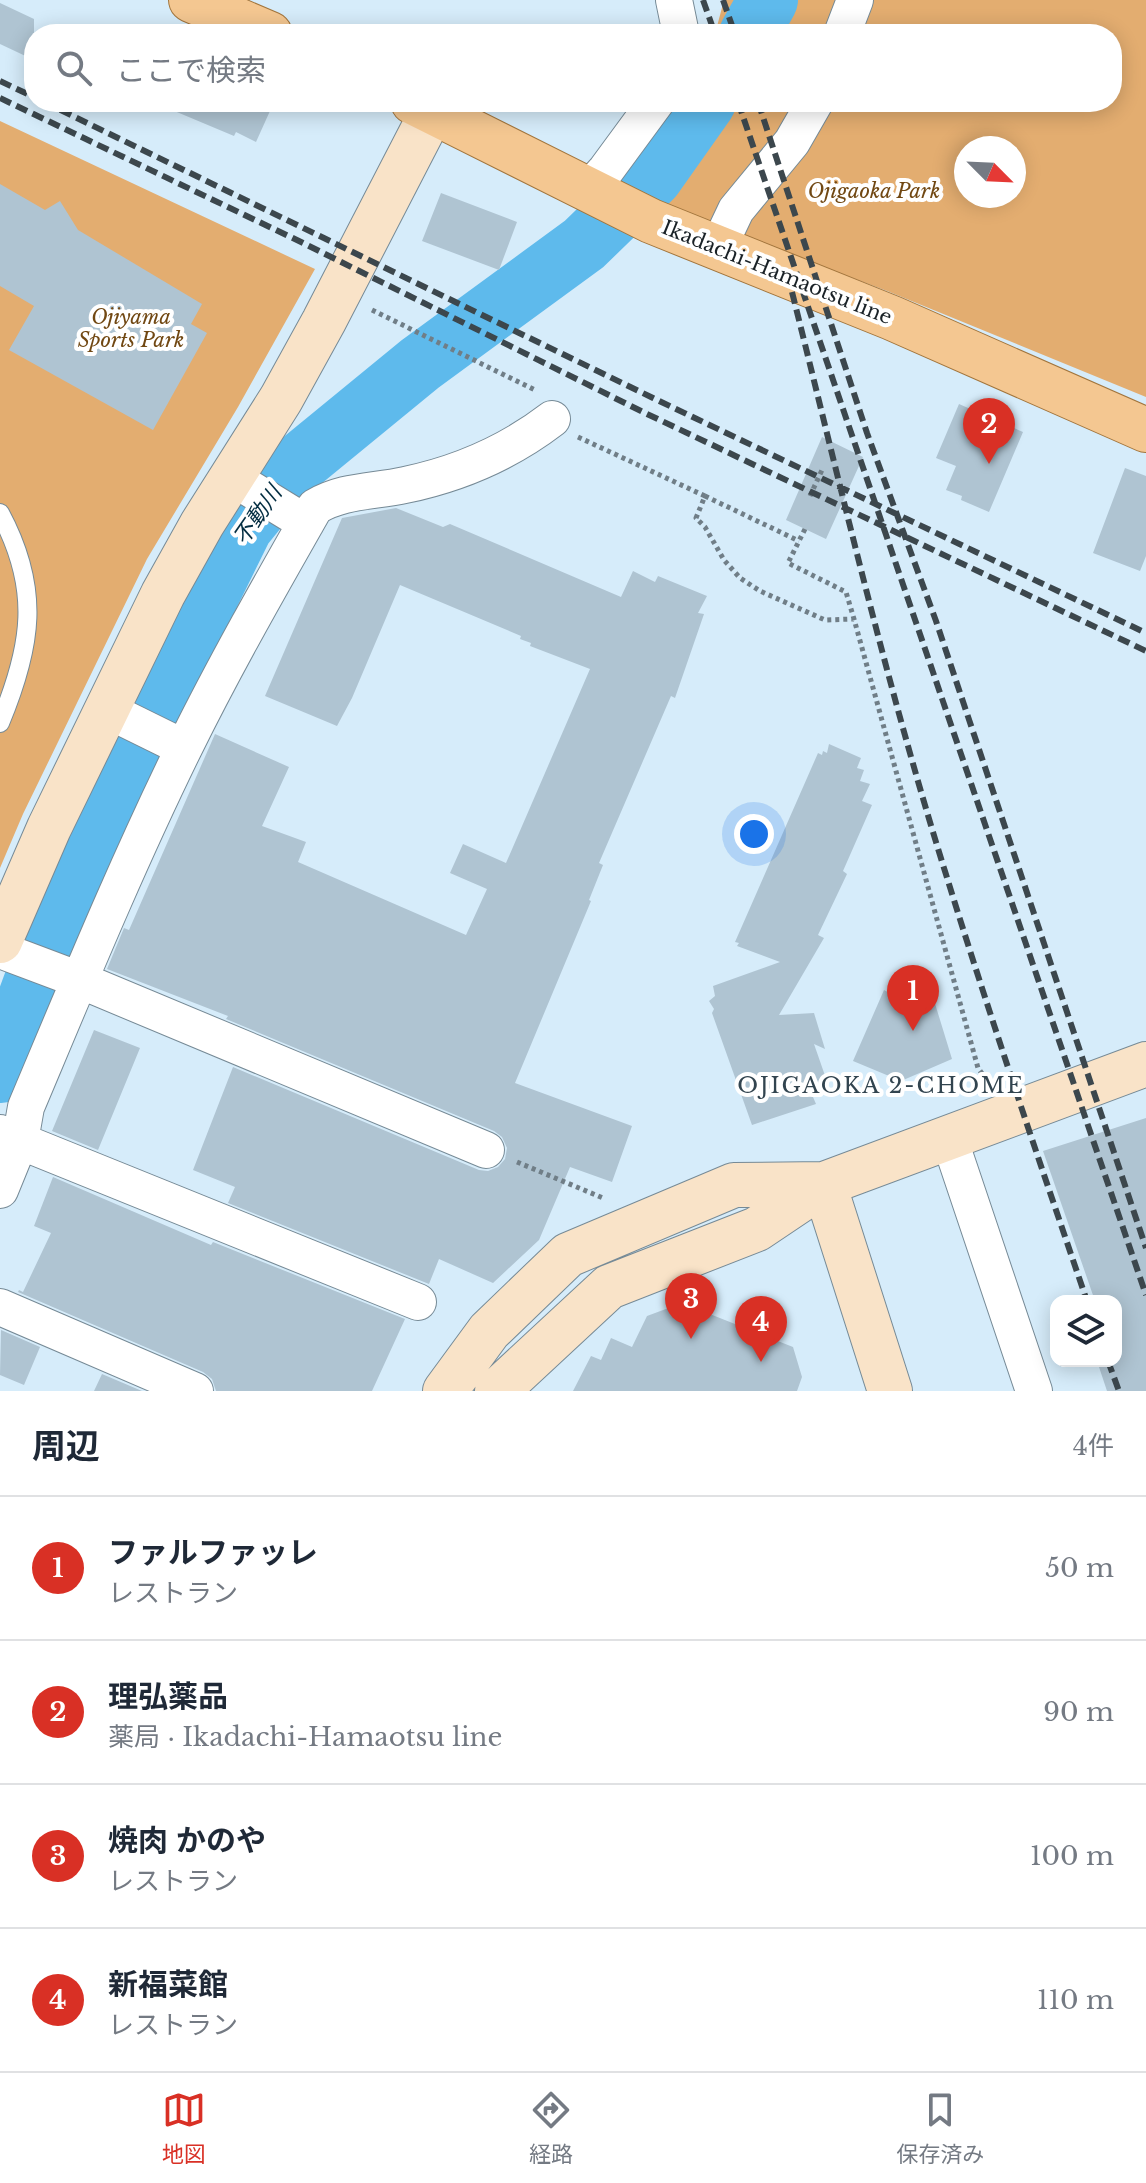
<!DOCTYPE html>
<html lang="ja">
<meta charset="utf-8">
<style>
body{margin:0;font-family:"Libre Baskerville","Noto Sans JP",serif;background:#f2f2f3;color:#1f2937}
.controls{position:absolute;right:24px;bottom:24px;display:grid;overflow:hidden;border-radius:16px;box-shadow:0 4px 20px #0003}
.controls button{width:72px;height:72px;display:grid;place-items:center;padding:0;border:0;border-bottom:2px solid #e0e1e3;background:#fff;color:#1f2937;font:40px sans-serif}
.compass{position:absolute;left:954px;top:136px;width:72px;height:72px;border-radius:50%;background:#fff;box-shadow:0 4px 20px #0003;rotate:114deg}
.you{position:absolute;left:754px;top:834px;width:28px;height:28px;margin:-20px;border:6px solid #fff;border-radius:50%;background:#1a73e8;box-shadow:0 0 0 12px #1a73e833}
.badge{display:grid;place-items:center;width:52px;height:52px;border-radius:50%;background:#d93025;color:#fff;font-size:26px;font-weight:700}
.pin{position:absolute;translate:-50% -66px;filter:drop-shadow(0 2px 4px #0008)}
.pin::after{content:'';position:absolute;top:42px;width:28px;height:24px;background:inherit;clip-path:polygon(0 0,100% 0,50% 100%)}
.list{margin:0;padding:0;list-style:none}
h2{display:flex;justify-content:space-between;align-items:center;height:104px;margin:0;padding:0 32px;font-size:34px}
h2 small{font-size:26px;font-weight:400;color:#747a83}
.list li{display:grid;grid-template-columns:52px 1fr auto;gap:24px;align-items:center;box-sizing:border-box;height:144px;padding:0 32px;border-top:2px solid #e0e1e3}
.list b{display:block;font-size:30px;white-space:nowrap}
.list p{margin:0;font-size:26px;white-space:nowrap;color:#747a83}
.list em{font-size:26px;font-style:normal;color:#747a83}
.icon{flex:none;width:44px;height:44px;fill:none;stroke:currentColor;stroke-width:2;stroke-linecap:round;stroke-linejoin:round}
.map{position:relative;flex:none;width:1146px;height:1391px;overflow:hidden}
.search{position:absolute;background:#fff;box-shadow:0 4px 20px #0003;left:24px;right:24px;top:24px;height:88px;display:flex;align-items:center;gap:20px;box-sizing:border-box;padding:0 28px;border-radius:32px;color:#747a83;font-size:30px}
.sheet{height:680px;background:#fff}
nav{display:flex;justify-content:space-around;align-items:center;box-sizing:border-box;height:112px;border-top:2px solid #e0e1e3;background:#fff;font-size:22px;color:#747a83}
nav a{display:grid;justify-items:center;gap:4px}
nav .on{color:#d93025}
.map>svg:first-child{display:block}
</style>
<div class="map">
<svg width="1146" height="1391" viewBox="0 0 1146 1391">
<rect width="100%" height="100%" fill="#d6ecfa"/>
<path fill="#e3ad70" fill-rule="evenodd" d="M724,0H1146V397L887,291L617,189L683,102H1112V34H715ZM966,148H1014V196H966Z
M0,121L315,269L238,407L147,559L23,814L0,868Z"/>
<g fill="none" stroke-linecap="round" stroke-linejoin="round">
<path stroke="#5ebaec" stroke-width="60" d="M749,34L768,0
M0,1073L51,935L118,781L243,527L287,473L420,364L584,244L653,177L706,102"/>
</g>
<path fill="#afc4d2" d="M0,3L34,19V60L0,44Z
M153,102H274L256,142L236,132L234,136Z
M0,184L45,210L60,201L78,230L202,304L191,324L207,333L153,430L9,350L34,306L0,286Z
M441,193L517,222L499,270L422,241Z
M959,404L1023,432L989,512L961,500L962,496L946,490L956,466L936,458Z
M822,437L863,457L826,539L786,520Z
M1125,468L1146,476V556L1140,571L1093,553Z
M396,508L443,527L450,524L621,597L633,571L655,582L658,576L707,596L698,613L704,614L675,698L671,696L599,863L603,865L589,900L591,901L515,1083L632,1126L612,1182L570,1167L539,1240L493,1283L439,1259L429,1284L228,1203L235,1187L193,1170L233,1067L479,1170L488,1171L498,1167L505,1159L507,1148L502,1137L494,1131L226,1019L228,1016L107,969L124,928L129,930L215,734L289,767L262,826L306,842L298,862L466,935L487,889L450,873L463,844L506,863L590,669L530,646L531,643L520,639L521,636L400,585L352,698L337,726L265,696L342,518Z
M829,744L861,758L857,768L864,770L860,781L870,784L862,801L872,805L843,871L847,874L818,935L824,938L779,1015L814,1013L825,1049L814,1044L830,1090L813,1097L816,1104L752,1125L712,1013L714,1009L709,1001L715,996L713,986L780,962L737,946L739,943L735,942L818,753L822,755L823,751L827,753Z
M904,984L933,997L952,1059L901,1081L853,1061L884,990L898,998Z
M94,1030L140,1048L98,1150L52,1131Z
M1146,1118V1391H1107L1097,1361H1116V1301H1095L1043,1151Z
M53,1177L211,1245L213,1242L405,1319L372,1391H216L212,1379L203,1372L18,1292L19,1290L23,1292L51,1233L34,1226Z
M682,1303L793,1347L802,1377L797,1391H573L591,1356L601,1360L611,1338L632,1347L647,1316Z
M1,1330L40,1347L24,1385L0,1375Z
M102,1374L142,1391H94Z"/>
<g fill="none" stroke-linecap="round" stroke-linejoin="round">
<defs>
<path id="lane" d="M0,513C41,589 32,646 0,723"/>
<path id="street" d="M674,0L681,34
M842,34L855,0
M587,191L606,170L656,102
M718,248L736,210L792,142L815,102
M231,477L306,523
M107,710L184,748
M0,950L77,979L486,1150
M0,1133L418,1302
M949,1138L1034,1391
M0,1190L20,1141L26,1107C77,986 127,864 185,746C225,665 270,586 315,507C343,490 373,492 405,485C458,474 509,452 552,419
M0,1307L195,1391"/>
<path id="secondary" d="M0,941L49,828L163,594L202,524L281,399L324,321L432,112
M824,1184L890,1391
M445,1391L489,1331L568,1255L734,1185L824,1184
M497,1391L609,1287L757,1229L824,1184L1146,1064"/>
<path id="primary" d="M191,0L270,34
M413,102L651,221L892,318L1146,430"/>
</defs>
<use href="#lane" stroke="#768a96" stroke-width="20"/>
<use href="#street" stroke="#768a96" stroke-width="38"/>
<use href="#secondary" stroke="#768a96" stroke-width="46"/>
<use href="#primary" stroke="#a2753c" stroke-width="46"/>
<path stroke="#707e87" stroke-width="5" stroke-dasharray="4 4" stroke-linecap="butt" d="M372,310L535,390
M578,437L705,496L696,518L705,527L724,560L740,578L760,591L825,620L854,619L978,1068L988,1082
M705,496L799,541
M810,496L822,470
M805,529L788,563L846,592L854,619
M517,1162L603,1198"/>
<use href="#lane" stroke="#fff" stroke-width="18"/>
<use href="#street" stroke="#fff" stroke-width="36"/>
<use href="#secondary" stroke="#f9e3c8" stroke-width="44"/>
<use href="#primary" stroke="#f4c791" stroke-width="44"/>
<path stroke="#3c474d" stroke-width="6" stroke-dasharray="12 6" stroke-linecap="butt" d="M703,0L715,34
M723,0L735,34
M0,81L34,97
M0,98L299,241L645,413L1146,651
M44,102L653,398L1146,633
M738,102L1146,1295
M758,102L867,433L936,621L1146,1248
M792,292C838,476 881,661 936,842C983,996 1035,1149 1087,1301
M1108,1361L1119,1391"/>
</g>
<g text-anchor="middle" stroke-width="8" stroke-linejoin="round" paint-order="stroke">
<g font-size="20" font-style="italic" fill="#714813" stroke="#fff">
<text x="874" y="198">Ojigaoka Park</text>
<text x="131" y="324">Ojiyama<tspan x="131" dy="23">Sports Park</tspan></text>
</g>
<g font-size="20" fill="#1a2227" stroke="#fff">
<text transform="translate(777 272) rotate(22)" y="7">Ikadachi-Hamaotsu line</text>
</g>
<g font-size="22" font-style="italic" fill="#032d41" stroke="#fff">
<text transform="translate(257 515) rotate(-55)" y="8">不動川</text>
</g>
<g font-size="22" letter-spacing="2" fill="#32444f" stroke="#fff">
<text x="881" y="1093">OJIGAOKA 2-CHOME</text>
</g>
</g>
</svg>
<div class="controls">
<button><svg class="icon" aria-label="layers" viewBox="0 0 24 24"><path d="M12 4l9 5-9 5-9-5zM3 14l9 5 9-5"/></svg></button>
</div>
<svg class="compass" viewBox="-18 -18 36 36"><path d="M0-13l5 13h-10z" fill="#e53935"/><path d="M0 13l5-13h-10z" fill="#747a83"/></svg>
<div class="you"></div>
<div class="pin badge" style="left:913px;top:1031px">1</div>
<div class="pin badge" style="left:989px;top:464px">2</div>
<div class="pin badge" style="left:691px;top:1339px">3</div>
<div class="pin badge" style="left:761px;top:1362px">4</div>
<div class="search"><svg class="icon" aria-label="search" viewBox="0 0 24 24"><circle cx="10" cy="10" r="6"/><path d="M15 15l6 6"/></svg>ここで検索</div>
</div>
<section class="sheet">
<h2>周辺<small>4件</small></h2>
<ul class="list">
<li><span class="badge">1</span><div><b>ファルファッレ</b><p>レストラン</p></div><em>50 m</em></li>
<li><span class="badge">2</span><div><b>理弘薬品</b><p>薬局 · Ikadachi-Hamaotsu line</p></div><em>90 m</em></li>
<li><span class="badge">3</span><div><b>焼肉 かのや</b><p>レストラン</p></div><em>100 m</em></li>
<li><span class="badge">4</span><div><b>新福菜館</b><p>レストラン</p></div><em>110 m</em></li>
</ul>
</section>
<nav>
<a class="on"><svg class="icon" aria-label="map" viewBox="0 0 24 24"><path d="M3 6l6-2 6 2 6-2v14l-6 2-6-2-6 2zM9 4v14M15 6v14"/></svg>地図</a>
<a><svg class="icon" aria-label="directions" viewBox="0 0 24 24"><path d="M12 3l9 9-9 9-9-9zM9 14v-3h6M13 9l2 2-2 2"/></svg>経路</a>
<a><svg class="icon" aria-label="saved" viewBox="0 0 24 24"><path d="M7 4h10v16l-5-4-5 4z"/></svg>保存済み</a>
</nav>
